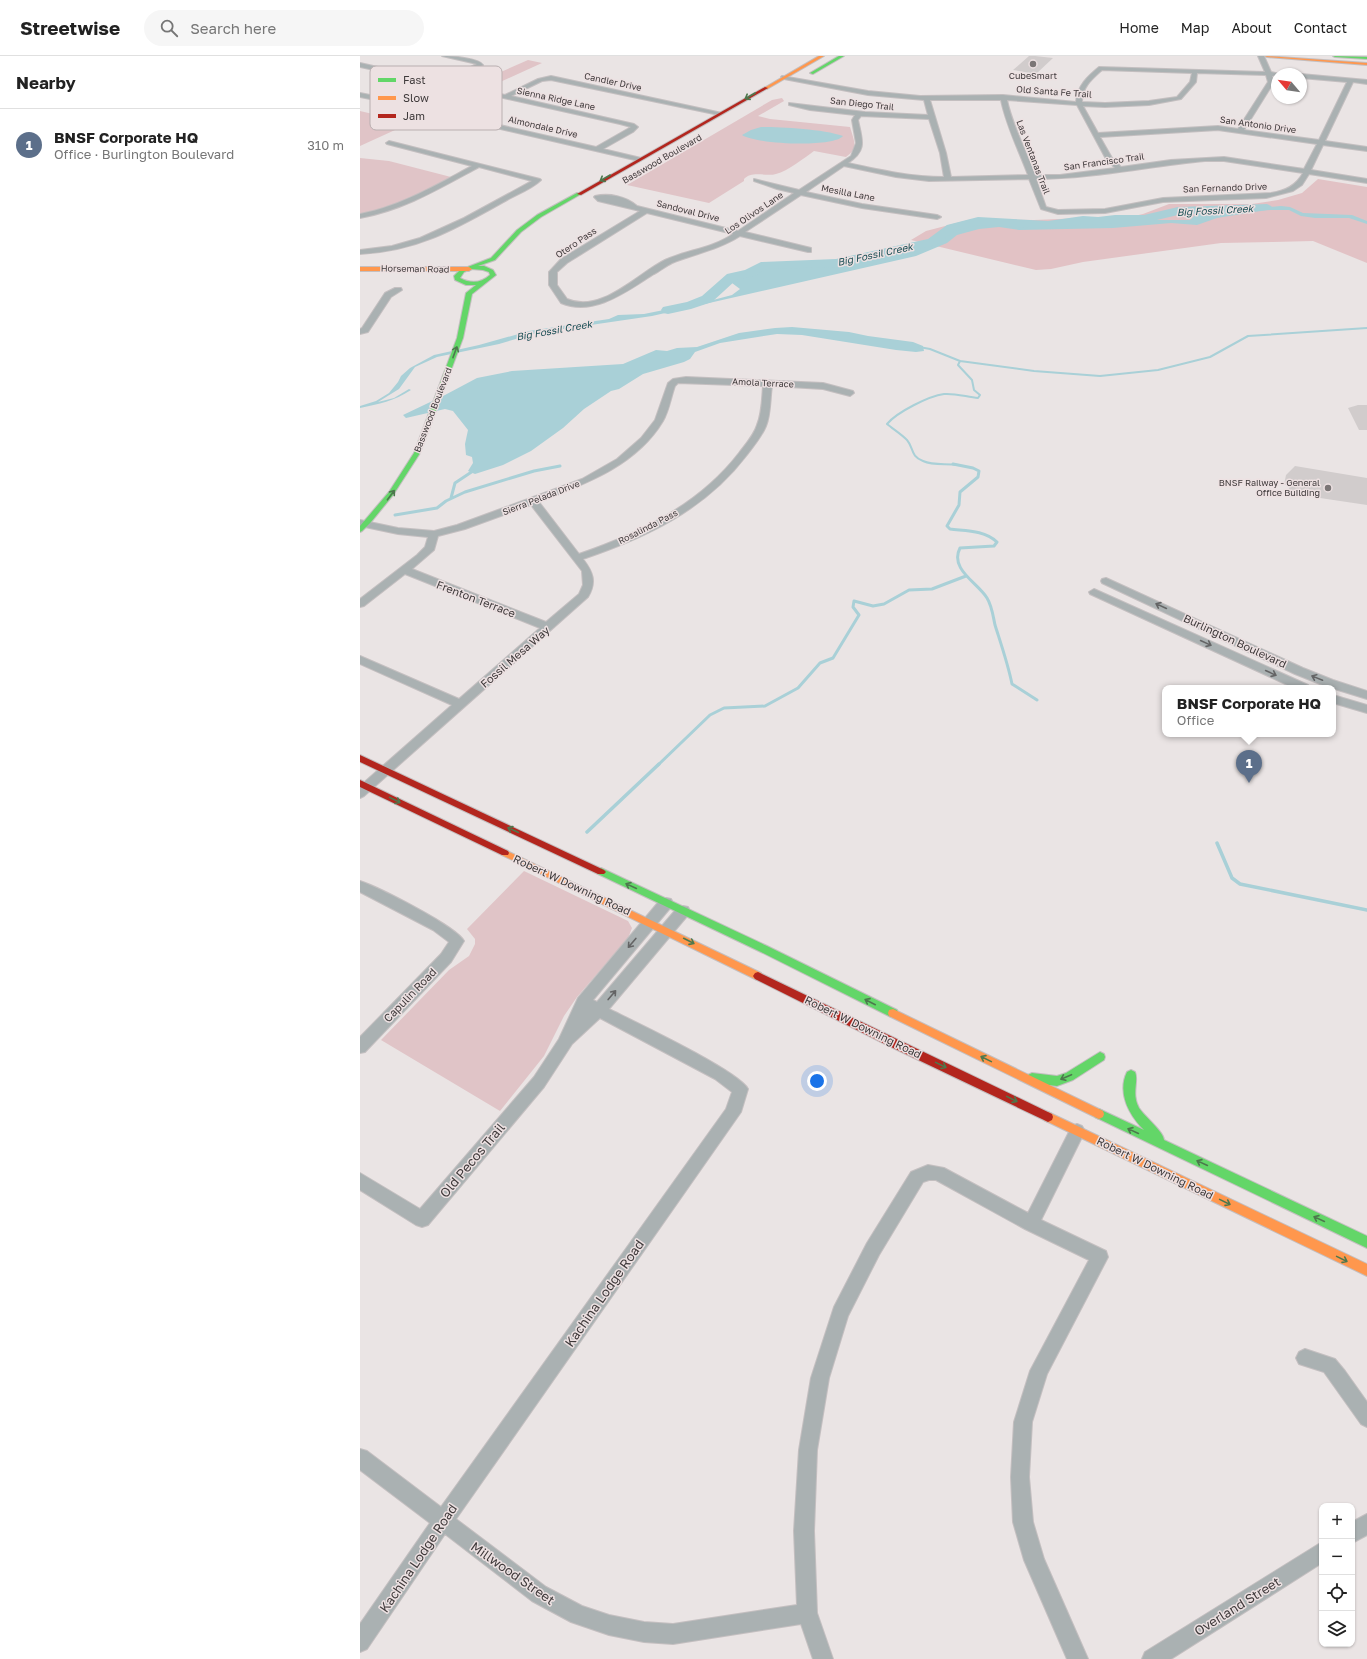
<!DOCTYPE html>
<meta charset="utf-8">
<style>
body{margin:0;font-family:"Golos Text",sans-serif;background:#f6f6f6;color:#222}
.controls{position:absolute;right:12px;bottom:12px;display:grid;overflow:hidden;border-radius:8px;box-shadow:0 1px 3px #0004}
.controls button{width:36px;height:36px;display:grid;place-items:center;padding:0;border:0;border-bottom:1px solid #e0e0e0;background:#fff;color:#222;font:20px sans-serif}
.compass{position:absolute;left:911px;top:12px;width:36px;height:36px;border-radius:50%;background:#fff;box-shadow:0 1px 3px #0004;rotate:299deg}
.you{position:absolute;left:457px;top:1025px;width:14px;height:14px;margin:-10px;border:3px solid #fff;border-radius:50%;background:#1a73e8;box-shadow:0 0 0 6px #1a73e833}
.badge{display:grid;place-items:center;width:26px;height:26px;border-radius:50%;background:#7b7676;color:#fff;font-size:13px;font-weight:700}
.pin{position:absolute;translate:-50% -33px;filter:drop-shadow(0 1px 2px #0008)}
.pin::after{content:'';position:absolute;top:21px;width:14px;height:12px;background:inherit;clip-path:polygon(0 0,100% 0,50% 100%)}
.popup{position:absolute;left:802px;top:629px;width:174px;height:52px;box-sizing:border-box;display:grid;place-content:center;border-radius:8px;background:#fff;filter:drop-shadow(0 1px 3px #0005);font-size:13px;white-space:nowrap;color:#767676}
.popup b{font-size:15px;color:#222}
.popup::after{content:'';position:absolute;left:50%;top:100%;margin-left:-8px;border:8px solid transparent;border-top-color:#fff}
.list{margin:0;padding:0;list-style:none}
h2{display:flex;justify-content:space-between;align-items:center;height:52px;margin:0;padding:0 16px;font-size:17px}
h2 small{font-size:13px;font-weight:400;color:#767676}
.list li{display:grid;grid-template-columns:26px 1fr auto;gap:12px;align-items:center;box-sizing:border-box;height:72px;padding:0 16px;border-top:1px solid #e0e0e0}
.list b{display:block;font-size:15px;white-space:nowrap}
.list p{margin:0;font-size:13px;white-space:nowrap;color:#767676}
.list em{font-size:13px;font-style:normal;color:#767676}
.icon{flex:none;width:22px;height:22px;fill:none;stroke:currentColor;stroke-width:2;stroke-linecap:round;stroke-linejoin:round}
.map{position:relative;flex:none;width:1007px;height:1603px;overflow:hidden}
header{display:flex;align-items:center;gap:24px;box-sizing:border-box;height:56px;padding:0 20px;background:#fff;border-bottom:1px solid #e0e0e0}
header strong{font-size:19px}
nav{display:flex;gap:22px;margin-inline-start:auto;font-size:14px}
.search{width:280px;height:36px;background:#f6f6f6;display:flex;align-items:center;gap:10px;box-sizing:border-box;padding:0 14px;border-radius:22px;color:#767676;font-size:15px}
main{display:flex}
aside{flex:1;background:#fff}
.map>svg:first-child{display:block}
</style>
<header>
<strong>Streetwise</strong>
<div class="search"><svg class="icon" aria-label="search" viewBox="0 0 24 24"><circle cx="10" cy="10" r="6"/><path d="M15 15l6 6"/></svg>Search here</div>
<nav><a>Home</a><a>Map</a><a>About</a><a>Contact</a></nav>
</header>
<main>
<aside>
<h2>Nearby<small></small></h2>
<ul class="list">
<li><span class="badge" style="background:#5c6f8a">1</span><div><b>BNSF Corporate HQ</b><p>Office · Burlington Boulevard</p></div><em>310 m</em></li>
</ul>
</aside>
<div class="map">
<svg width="1007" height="1603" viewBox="0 0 1007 1603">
<rect width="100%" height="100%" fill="#eae4e4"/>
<path fill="#e0c4c7" d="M168,4L182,7L0,90V55L34,63Z
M422,42L424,45L398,60L410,63L490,71C494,85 499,92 486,101L454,95C444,102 428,115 416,118C406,121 392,114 384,123V125L349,147L267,129L412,44Z
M0,102L29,105L91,121C62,136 33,153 0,158Z
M164,815L268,865L272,872L268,882L217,941L204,960L184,1000L140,1055L21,984L89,914L109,900L115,888V883L107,873Z"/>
<path fill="#e2c2c5" d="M958,123L1007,131V207L953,185L913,186L861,187L723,206L691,213L676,214L551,184L566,175L612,163L674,164L774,160L783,158L809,148H892L918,144L942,137Z"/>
<path fill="#a9d0d7" d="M401,71C422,71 463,73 483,80C473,92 395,88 382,79L391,74Z
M921,150L930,151L943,157L992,159L1007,165V168L989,162H955L941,160L929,154H907L857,162L837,169L811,167L753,172L659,174L639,171L619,173L597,179L587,187L556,200L292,260L176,277L139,288L77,301L55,311L39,333L18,346L34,342L49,333L51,334C34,345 19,348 0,352V350L16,345L29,337L38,326L41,320L50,312L74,299L119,289L169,275L249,263L258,259L284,258L353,244L372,239L380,233L364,221L397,218L404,211L483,205L539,196L578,186L590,175L618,166L686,170L729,166L754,167L781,164H830L837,157Z
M432,271L489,276L508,280L553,286L563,290L564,295L556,296L536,294L442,279L417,278L360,287L335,296L330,303L324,306L283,318L259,333L251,335L224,353L203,372L171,395L143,409L115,418L108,415L113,407L112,401L106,399L105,388L108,374L93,355L85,353L46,362L43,359L85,339L117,322L152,315L263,308L296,294L307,295L317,292L337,291L379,277L415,272Z"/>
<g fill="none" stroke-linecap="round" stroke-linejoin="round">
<path stroke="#a9d0d7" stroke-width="2" d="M559,291L570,293L600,305L674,315L740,320L798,314L850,301L888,280L1007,272
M598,409C586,407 574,410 563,405C550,400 554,392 547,384C541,378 533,373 527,368C537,356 569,340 584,338C595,337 607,341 618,342L620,339L614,334L612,324L598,309L600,305"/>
<path stroke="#a9d0d7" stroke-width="3" d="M593,408L613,412L619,415L618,421L600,436L599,449L587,470L590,473C606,475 624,474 637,486L634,490L600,492C589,513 618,527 627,542C632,550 633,560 635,569C641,588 648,608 652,628L677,644
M91,442L95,427L113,415
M35,459L77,452L86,445L105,436L174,415L200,410
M298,709L350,659L364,652L405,650L438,632L460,607L473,602L499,559L493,551L494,545L513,550L524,548L549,534L572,533L606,520"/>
<path stroke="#a9d0d7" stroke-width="3.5" d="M227,776L299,708
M857,787L872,822L880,828L1007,854"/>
<path fill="#a9d0d7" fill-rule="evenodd" d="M907,148L911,150L913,152L911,154L818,159L784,167H755L738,169L723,168L688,173L618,169L595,175L576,189L476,211L407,213L394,220L376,224L352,246L331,253L308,258L303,257L301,254L303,251L327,246L342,240L367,218L385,214L401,206L476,203L568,183L587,169L618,161L688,165L723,160L738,161L755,159H784L818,151Z"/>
</g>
<path fill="#d1cccc" d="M669,0H675L693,2L676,18L653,14Z
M998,349H1007V374H999L988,352Z
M935,410L1007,422V449L940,439L939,435H928L930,429H924L926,419Z"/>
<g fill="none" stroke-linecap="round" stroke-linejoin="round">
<defs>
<path id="street" d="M82,0C91,0 119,2 123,9L86,26L145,39L178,23L191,20L362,57L359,59L191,24L182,25L151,40L274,68L278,71L273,76L243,93L281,102L282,103L279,105L41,50L35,45L25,46L0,41V37L25,42L44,40L74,27L0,11V7L80,25L117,8ZM81,28L260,68L271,71L236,91L43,47L41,44L47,43Z
M898,0H904L911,16L920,18L912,20L914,26L884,74L959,84L987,26L941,22V18L1007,24V28L993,26L965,85L1007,91V95L963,89L951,114L1007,123V127L949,118L942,129L933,135L906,142L803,146L745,157L698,158L681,153L669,123L569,125L536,121L484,110L446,136L502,148L577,159L581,161L577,163L502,152L441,139L385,176L451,192V196H448L380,180C360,193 335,198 312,207C306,210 300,215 294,218C267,235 234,261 201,247L189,229V216L201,203L280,155L238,145L234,141L235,140C249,137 266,140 277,150L378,175L434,137L417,133L394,125V123L439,134L491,100L496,87L492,64L495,59L450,54L429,49V47L505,56L568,59L564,44L508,39L424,23L421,21L422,20L508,35L560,40L643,39L716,46C717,30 728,20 739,11L905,16ZM742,14L832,17L830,26L817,41L789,45L745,47L722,46C722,31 732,23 742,14ZM837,17L906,19L908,26L878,73L858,70L738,77L723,50L745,51L789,49L821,43L836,26ZM570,44H641C646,69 659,95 668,119L591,121L586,97ZM647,44L717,49L746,103L755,112L700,119H675C666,94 652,69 647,44ZM501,60L569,63L580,97L584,121C552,121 520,114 488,107C508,94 502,84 498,64ZM858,74L957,88L944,113L864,101L811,104L761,111L752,102L740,81ZM845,105H864L943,117C936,130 925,135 911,137L803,142L745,153L698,154L686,151L676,123C733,123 789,110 845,105ZM287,157L373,178C353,192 327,194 305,204C277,218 241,258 207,243L197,229V216L207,207Z
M29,85L180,123L181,124C173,132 158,138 147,144C97,172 59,195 0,198V194L32,190L60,182L104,162L172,125L119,111C80,132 44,154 0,162V158C41,150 76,129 112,110L27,88L26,87Z
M35,232H41L42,234L31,241L8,276L0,278V273L2,272L25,237Z
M326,321L463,327L493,335L494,337L490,340L463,333L412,330C410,343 411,358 406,370C402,380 393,391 386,400C345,454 285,482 223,503C233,516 237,526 228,541L4,740L0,742V730L92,649L0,608V600L99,643L180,572L45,518L4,550L0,551V543L57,499L65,491L68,481L38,478L0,470V464L38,472L74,475L97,469L222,423L257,403L281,382L295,364L308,327L313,323ZM318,327L403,330C402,343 402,357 397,369C394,379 385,389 379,397C339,449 280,477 219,498L179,446C225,428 276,410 303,365C309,355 311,341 315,330ZM171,449L222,515L223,529L219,538L186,566L52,513L74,494L78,480L105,473Z
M746,522L943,612L973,624L1007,635V643L965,630L935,618L742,527L741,525L742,523Z
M734,533L948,629L950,632H934L730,538L729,536Z
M973,639L1007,649V657L973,647Z
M0,825C18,831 96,870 104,885L91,906L5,996L0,997V981L81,898L89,886L73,874L0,836Z
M306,842L311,843L313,847L311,851L233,944L237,946L318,851L323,850L328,851L330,855L328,859L249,953C273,965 379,1015 388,1033L381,1056L96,1463L186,1531L222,1550L249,1559L284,1566L313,1568L437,1549L434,1475L439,1394L451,1322L474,1251L507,1187L551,1116L568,1109L584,1112L668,1157L712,1070L717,1068L722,1070L725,1075L681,1164L746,1195L748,1201L687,1318L672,1366L669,1421L673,1466L684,1503L728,1603H707L664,1504L653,1466L651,1421L654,1366L670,1315L729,1204L665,1173L576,1124H569L563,1126L519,1199L488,1260L469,1322L457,1394L454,1475L457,1557L473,1603H453L441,1568L313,1588L284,1586L249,1579L211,1566L172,1545L85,1478L7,1593L0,1596V1568L70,1467L0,1414V1393L7,1395L81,1451L366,1053L372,1036L355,1023L240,962L212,988L184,1031L68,1169L62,1171L56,1169L0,1134V1117L60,1153L174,1021L199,983L218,942L301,843Z
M945,1293L975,1303L985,1315L1007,1346V1371L1001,1368L964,1316L939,1308L936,1302L939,1296Z
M1007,1458V1479L992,1487V1466Z
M962,1486V1507L811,1603H782L785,1596Z"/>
<path id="fast" d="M479,0H484L453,18L450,17Z
M973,0L1007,1V3L975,1Z
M217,137L221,138L181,161L161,176L135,204L118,210H124L133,214L136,219L112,238L103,282L60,397L33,439L11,466L2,475L0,476V470L29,436L54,397L97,282L106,237L116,229H106L95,224L94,220L100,214L131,202L157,174L177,159ZM111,213L123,214L129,216L130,219C121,227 111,228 100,222L104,216Z
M241,812L407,890L537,954L538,957L537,960L533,961L529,960L401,896L238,818L236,816L238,814Z
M740,996L744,998L745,1001L744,1004L713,1024L697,1030L672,1027L668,1025L667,1022L668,1019L672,1017L697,1020L706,1017Z
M771,1014L775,1016C779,1025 771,1038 779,1052C784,1060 804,1076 804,1084L1007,1180V1192L735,1061L734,1058L735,1055L739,1053L784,1074C769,1059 757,1037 767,1016Z"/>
<path id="slow" d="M459,0H464L407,33L404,32Z
M905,0L1007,7V9L907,1Z
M0,211H109L112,213L109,215H0Z
M145,794L401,917L403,920L401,923L398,924L395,923L142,799L141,797L142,795Z
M533,953L743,1055L744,1058L743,1061L739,1063L735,1061L529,960L528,957L529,954Z
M688,1056L1007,1208V1220L684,1064L683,1061L684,1058Z"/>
<path id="jam" d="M405,31L408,32L221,139L217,138Z
M0,699L244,814L246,816L244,818H238L0,706Z
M0,724L148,795L149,797L148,799H142L0,731Z
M398,916L692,1058L693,1061L692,1064L688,1066L684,1064L529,990L395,923L393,920L395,917Z"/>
</defs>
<use href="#street" stroke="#c4bfc0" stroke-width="2"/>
<use href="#fast" stroke="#c4bfc0" stroke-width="2"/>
<use href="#slow" stroke="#c4bfc0" stroke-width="2"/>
<use href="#jam" stroke="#c4bfc0" stroke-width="2"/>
<use href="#street" fill="#aab1b2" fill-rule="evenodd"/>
<use href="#fast" fill="#63d668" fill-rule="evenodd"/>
<use href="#slow" fill="#ff974d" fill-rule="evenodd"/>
<use href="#jam" fill="#b3261e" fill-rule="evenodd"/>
</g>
<defs><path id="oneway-shaft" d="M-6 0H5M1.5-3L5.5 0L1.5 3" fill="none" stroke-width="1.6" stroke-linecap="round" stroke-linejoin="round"/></defs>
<g stroke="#4d784d">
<use href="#oneway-shaft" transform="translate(390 40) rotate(150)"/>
<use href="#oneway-shaft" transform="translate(245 122) rotate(150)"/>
<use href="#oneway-shaft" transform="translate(95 296) rotate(-70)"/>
<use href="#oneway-shaft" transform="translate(31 439) rotate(-53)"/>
<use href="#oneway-shaft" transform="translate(35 744) rotate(26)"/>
<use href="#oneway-shaft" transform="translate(153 774) rotate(-155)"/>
<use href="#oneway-shaft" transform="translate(271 830) rotate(-155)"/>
<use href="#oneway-shaft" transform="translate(329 885) rotate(27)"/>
<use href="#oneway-shaft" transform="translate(510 946) rotate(-153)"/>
<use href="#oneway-shaft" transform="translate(626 1003) rotate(-154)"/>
<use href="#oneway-shaft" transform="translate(581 1009) rotate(26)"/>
<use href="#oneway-shaft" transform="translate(706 1021) rotate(157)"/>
<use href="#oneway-shaft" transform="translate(652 1043) rotate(26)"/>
<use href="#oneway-shaft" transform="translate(773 1075) rotate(-155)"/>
<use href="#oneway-shaft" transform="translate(842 1107) rotate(-155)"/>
<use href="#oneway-shaft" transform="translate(865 1146) rotate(26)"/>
<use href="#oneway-shaft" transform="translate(959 1163) rotate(-155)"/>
<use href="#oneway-shaft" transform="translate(982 1203) rotate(26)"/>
</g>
<g stroke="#646465">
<use href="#oneway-shaft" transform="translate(801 550) rotate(-155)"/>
<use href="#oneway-shaft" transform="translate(846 587) rotate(25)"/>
<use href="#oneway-shaft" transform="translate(911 617) rotate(25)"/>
<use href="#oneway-shaft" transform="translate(957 622) rotate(-158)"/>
<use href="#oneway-shaft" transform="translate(272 887) rotate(130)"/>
<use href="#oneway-shaft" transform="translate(252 939) rotate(-50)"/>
</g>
<g fill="#7b7676" stroke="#ede1e2" stroke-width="1.5">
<circle cx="673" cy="8" r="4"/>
<circle cx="968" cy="432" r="4"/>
</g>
<g text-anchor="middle" stroke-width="3" stroke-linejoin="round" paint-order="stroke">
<g font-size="9" fill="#3f3a3b" stroke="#ede1e2">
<text x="673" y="23">CubeSmart</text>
<text x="960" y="430" text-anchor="end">BNSF Railway - General<tspan x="960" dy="10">Office Building</tspan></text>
</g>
<g font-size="9" fill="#3f3a3b" stroke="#ede1e2">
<text transform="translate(253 26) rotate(12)" y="3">Candler Drive</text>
<text transform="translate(694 36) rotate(4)" y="3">Old Santa Fe Trail</text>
<text transform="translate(196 43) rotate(12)" y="3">Sienna Ridge Lane</text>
<text transform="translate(502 48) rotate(6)" y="3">San Diego Trail</text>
<text transform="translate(898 69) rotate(8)" y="3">San Antonio Drive</text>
<text transform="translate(183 71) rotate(13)" y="3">Almondale Drive</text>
<text transform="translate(673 101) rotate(69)" y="3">Las Ventanas Trail</text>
<text transform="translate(302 103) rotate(-30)" y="3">Basswood Boulevard</text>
<text transform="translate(744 106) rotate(-8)" y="3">San Francisco Trail</text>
<text transform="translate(865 132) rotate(-2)" y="3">San Fernando Drive</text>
<text transform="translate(488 137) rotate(11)" y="3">Mesilla Lane</text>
<text transform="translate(328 155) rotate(14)" y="3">Sandoval Drive</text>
<text transform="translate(394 157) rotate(-34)" y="3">Los Olivos Lane</text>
<text transform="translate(216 187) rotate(-34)" y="3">Otero Pass</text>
<text transform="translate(55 213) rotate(1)" y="3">Horseman Road</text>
<text transform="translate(403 327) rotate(3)" y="3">Amola Terrace</text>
<text transform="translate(73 354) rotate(-69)" y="3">Basswood Boulevard</text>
<text transform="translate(181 442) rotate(-21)" y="3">Sierra Pelada Drive</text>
<text transform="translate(288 471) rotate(-27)" y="3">Rosalinda Pass</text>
</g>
<g font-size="10" font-style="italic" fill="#194e54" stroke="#ede1e2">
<text transform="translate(855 154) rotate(-3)" y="4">Big Fossil Creek</text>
<text transform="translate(515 198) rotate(-12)" y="4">Big Fossil Creek</text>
<text transform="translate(194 274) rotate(-10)" y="4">Big Fossil Creek</text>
</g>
<g font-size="11" fill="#3f3a3b" stroke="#ede1e2">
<text transform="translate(116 543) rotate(21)" y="4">Frenton Terrace</text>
<text transform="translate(875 585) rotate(25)" y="4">Burlington Boulevard</text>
<text transform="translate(155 601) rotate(-41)" y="4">Fossil Mesa Way</text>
<text transform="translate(212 829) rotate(25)" y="4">Robert W Downing Road</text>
<text transform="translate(50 939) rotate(-46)" y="4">Capulin Road</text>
<text transform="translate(503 971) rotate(26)" y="4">Robert W Downing Road</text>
<text transform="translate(795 1112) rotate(26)" y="4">Robert W Downing Road</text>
</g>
<g font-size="13" fill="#3f3a3b" stroke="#ede1e2">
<text transform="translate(112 1104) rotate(-50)" y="5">Old Pecos Trail</text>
<text transform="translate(244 1237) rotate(-55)" y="5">Kachina Lodge Road</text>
<text transform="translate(58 1502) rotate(-56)" y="5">Kachina Lodge Road</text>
<text transform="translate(153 1517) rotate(35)" y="5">Millwood Street</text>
<text transform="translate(877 1550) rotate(-32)" y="5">Overland Street</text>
</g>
</g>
<rect x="10" y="10" width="132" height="64" rx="6" fill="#ede1e2" stroke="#b9afb0" stroke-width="1"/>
<rect x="18" y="22" width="18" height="4" fill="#63d668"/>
<rect x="18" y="40" width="18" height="4" fill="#ff974d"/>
<rect x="18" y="58" width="18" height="4" fill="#b3261e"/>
<g font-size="11" fill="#3f3a3b">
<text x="43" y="28">Fast</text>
<text x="43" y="46">Slow</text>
<text x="43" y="64">Jam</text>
</g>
</svg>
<div class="controls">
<button>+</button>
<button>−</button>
<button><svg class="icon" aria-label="locate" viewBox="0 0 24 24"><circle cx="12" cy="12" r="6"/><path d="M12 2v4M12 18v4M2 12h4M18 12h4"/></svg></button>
<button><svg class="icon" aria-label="layers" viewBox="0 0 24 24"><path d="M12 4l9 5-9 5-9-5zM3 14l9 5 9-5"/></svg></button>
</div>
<svg class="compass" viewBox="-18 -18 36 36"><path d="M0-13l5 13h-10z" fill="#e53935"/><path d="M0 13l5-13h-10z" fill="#767676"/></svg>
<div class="you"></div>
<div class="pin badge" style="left:889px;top:727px;background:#5c6f8a">1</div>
<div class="popup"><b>BNSF Corporate HQ</b>Office</div>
</div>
</main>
